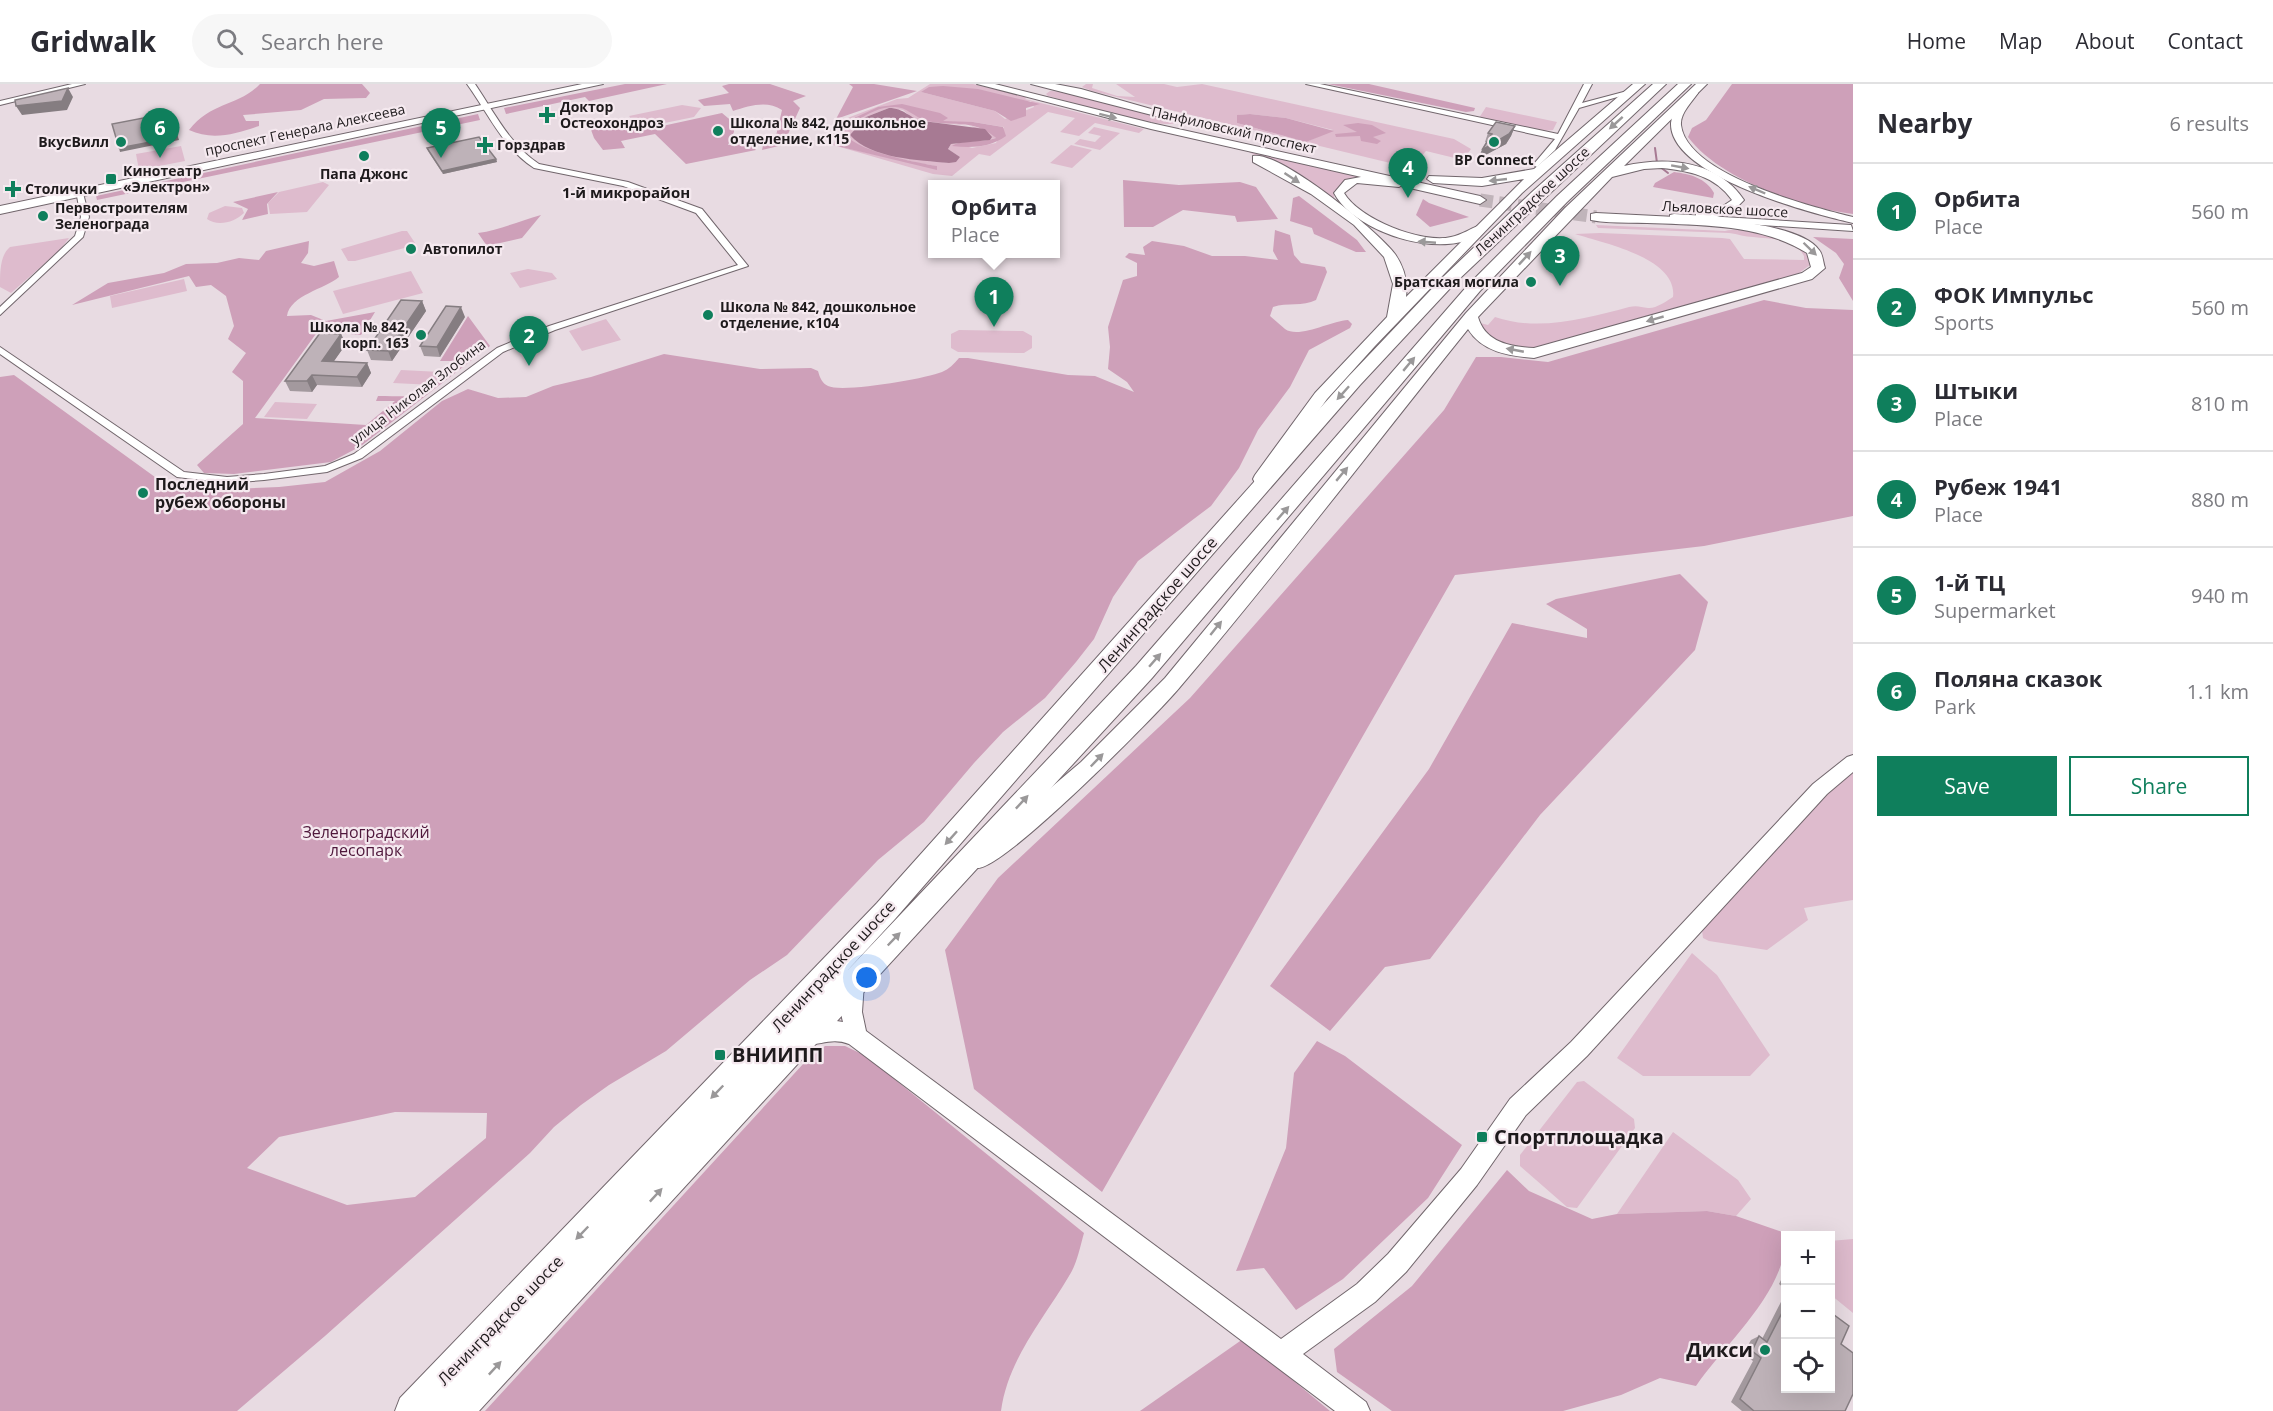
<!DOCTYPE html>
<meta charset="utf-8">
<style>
body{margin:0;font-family:"Open Sans",sans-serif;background:#f7f7f7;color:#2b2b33}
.controls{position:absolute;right:18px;bottom:18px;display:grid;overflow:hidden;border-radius:0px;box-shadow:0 6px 24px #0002}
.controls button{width:54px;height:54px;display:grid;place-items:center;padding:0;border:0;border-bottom:2px solid #e1e1e2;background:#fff;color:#2b2b33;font:30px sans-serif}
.you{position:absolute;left:867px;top:894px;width:21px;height:21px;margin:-15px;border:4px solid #fff;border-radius:50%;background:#1a73e8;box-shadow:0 0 0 9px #1a73e833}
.badge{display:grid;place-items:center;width:39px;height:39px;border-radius:50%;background:#0f7f5c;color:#fff;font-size:20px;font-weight:700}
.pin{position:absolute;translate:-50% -50px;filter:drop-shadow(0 2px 3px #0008)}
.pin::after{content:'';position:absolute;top:32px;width:21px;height:18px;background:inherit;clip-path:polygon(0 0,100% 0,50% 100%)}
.popup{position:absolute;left:928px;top:96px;width:132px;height:78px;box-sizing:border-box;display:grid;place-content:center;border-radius:0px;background:#fff;filter:drop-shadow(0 2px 4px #0005);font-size:20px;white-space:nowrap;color:#7c7c81}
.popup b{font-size:22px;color:#2b2b33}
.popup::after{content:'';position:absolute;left:50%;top:100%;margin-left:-12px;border:12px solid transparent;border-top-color:#fff}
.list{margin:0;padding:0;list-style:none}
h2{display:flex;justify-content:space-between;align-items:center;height:78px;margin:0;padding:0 24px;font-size:26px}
h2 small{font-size:20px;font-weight:400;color:#7c7c81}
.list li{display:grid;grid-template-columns:39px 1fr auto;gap:18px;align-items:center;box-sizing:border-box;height:96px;padding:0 24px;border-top:2px solid #e1e1e2}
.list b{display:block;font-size:22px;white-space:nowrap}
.list p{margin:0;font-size:20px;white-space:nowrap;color:#7c7c81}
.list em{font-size:20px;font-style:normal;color:#7c7c81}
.actions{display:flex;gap:12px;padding:18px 24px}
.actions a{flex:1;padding:14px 0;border:2px solid #0f7f5c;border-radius:0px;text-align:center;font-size:21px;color:#0f7f5c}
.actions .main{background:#0f7f5c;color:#fff}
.icon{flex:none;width:33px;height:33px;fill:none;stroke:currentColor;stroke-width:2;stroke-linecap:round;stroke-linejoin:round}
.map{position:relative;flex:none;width:1853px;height:1327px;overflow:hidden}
header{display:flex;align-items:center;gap:36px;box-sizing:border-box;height:84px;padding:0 30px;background:#fff;border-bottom:2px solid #e1e1e2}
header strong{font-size:28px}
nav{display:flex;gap:33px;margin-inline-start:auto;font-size:21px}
.search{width:420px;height:54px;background:#f7f7f7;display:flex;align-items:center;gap:15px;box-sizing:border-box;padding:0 21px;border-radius:33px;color:#7c7c81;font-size:22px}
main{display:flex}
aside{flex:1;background:#fff}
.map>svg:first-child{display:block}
</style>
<header>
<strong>Gridwalk</strong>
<div class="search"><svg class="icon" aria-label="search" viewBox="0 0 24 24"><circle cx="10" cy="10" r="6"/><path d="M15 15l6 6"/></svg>Search here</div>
<nav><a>Home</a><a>Map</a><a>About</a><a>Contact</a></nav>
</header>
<main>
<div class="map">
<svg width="1853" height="1327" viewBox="0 0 1853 1327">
<rect width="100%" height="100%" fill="#e8dbe2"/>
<path fill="#debbcd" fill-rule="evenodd" d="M930,0H973L1027,13L1025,15L1144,45L1139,49L1095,39L1079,52L1060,48L1075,34L1048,28L990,72L979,70L952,92L933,90L833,61L843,37L850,33L897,15L908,14ZM954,4C980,6 1005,19 1031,17L1034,23L1005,35L995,27L921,8ZM889,24L903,26L913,35L923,37L971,42L990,56L951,60L948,65L960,73L949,79L896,71L866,33ZM948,38H973L1004,43L996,59L972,64L957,59L966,60L996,54L986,45ZM843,49C857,69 913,78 937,82V85L838,62Z
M1086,0H1093L1092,4L1117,12L1135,13L1116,0H1164L1177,3L1202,0L1454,55L1471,65L1463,76L1426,67L1411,84L1092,7L1082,3ZM1250,30L1286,34L1333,46L1306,58L1237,39L1238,31Z
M1050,7C1069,7 1160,28 1175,39C1163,46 1068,17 1048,12L1046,10Z
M682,21L701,24L694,33L640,44L629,32Z
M1486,23L1557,38L1553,46L1542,47L1479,34Z
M1094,43L1120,49L1100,66L1074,60L1080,55L1095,58L1101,52L1088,49Z
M1071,61L1092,66L1072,84L1050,79Z
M181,62L185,77L139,86L136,70Z
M1247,67L1261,69L1362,93L1344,98L1334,107V118L1292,91Z
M323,98L329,101L307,128L270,130L268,119L279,108Z
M225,122L242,124L244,129C235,138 218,143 207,135L209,129Z
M1596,141L1725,147C1747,141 1809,153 1810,181L1799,189L1772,199L1540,264L1506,262L1483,250L1480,239L1488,241L1495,233C1538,248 1588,234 1629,223C1637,221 1641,223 1648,224C1655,225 1667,217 1673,213C1678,174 1603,159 1575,150L1600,149L1722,154L1730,155L1744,175L1804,176V172C1793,152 1772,156 1753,153C1745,153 1738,150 1729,149L1598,144Z
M402,147H407L415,159L412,162L355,177H348L341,165Z
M69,154L60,166L11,209L0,203C0,188 0,171 10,163Z
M528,185L552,189L557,195L520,204L510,189Z
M411,187L423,209L343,230L333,207Z
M184,195L187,207L112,224L110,212Z
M606,235L621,256L582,267L569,247Z
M959,246L1023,247L1032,252V264L1024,269L958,268L951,264V250Z
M401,286L441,288L434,301L393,299Z
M275,318L317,320L307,335L264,333Z
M1853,687V816L1804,824L1808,836L1767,866L1709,857L1703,854L1702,846L1828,710Z
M1692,869L1717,891L1770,971L1750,992H1643L1617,974Z
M1584,997L1634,1035L1635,1044L1577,1124L1567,1123L1520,1082V1071L1577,998Z
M1673,1048L1738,1096L1751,1115L1736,1132L1707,1127L1617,1130Z
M1853,1155V1229L1831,1211L1830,1157Z"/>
<path fill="#cea0b9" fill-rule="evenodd" d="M260,0H362L370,9L366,14L324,15L301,26L243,31L246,37H259V42C236,50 212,57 189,46C212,17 238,23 260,0Z
M625,0H667L589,17L585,13L506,30L504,24Z
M729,0H770L806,12L793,17L800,24L783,61L762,66L764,57L775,56L782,26C767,16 749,22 733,27L730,20L704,22L698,16L729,9L722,2Z
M849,0H874L917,7L836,35L853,3Z
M1328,0H1369L1475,24L1474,27L1466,28Z
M1732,0H1853V130C1802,124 1719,95 1688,53L1692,44L1706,36Z
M943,2L978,5L1040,20L1026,24V32L1011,37L995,27L921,8L929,3Z
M902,20L940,29L948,34L943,37L973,38L1003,43L1006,52C989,64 971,64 952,62C963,55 982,59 996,54C973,33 950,44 924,36C915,33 906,23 895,23C880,23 868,29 856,38L850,36L878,23Z
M722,29L734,39V48L728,61L750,60L756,66L686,80L655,50L621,57L625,64L603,66L594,54L590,43L608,39L644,46Z
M478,30L480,36L97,116L96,112Z
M1250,30L1286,34L1334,47L1306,58L1237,39V31Z
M1358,39L1372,41L1386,49L1373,53L1381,57L1377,60L1361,57L1360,52L1336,53L1335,50L1357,48L1343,41Z
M843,47C852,67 915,78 937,82V86L837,62Z
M1674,88C1690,90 1706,94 1714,109L1713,114L1653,103L1655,99Z
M1123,96L1179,101L1240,98L1256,103L1278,135L1237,138L1235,132L1183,126L1153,143H1124Z
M278,108L267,120L268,130L242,136L248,125L233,118Z
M1299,112L1357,156L1366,168H1356L1314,150L1312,144L1290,137L1293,114Z
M1423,115L1429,119L1469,133L1430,143L1416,131Z
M541,131L522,154L487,162L478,149C500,146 519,137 541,131Z
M1275,146L1290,151L1294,171L1301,179L1325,183L1327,188L1316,216C1303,223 1287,218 1273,223L1270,232C1275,236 1280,241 1285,245C1299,255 1330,237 1348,236L1352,240L1350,244L1309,266L1290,303L1258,346L1239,384L1211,422L1138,477L1113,513L1094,555L1076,578L1045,614L1003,648L974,679L924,738L878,776L787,871L750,896L666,967L609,1001L581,1021L554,1043L530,1069L325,1252L237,1327H0V293L14,291L166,401L183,407L279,403L325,398L380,367L442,317L468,305L498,314L526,313L553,302L591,293L664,270L760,285L811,284L818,287C820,294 822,299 828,302C842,309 925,295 942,288C949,285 954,280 959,274H968L1068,291L1095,292L1134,308L1127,298L1108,285L1110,263L1108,243L1123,196L1137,192V179L1125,173L1129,169L1145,171L1143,163L1152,157L1184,162L1212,172H1245L1278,176L1273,167ZM395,1028L487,1029L486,1054L415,1113L347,1121L247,1084L279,1053Z
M1813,153L1853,155V217L1839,194L1844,180L1836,169Z
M309,157L308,169L301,179L314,182L334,177L339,193C325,205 290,211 287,232L311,231L326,237L375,228L361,251L318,247L255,334L366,341L395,317H376L378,312C423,312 427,318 452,277H440L468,232L490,262L361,362L331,378L234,390L204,389L197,381L243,340V297L232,288L246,269L228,255L234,242L226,212L211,201L196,203L189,192L72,221L108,199L164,189L186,180L217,179L239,174L259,176L266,167Z
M1764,216L1806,224L1853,226V432L1704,462L1455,491L1102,1108L974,1005L945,866L998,794L1190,614L1444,326L1476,273H1501L1548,278Z
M1680,490L1708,518L1695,566L1540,731L1430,875L1385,883L1330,947L1270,902L1429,685L1512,539L1587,554V545L1546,520L1556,515Z
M1317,957L1345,972L1462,1061L1428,1114L1343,1195L1296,1226L1264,1184L1236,1187L1286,1064L1294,989Z
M825,962H845L866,972L1084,1149C1080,1163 1077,1180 1069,1192C1043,1236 1008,1275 1001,1327H485L804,979Z
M1507,1086L1529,1107L1592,1135L1617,1130L1707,1127L1736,1132L1791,1151L1786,1152C1786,1208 1727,1257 1696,1302L1660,1294L1621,1311L1563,1327H1392L1337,1288L1334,1265L1412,1202Z
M1243,1255L1330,1327H1140Z"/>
<path fill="#a77a93" d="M889,24C904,24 909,34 923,37L985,45L992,53L990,56L951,60L948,65L960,73L956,78L949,79C919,76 871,75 850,51L866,33Z"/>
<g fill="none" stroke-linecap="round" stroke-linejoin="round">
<path stroke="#a77a93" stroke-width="2" d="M1655,64L1657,79
M1659,82L1668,89"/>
<path stroke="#c0b4ba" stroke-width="13" stroke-dasharray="13 6" stroke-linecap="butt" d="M1480,116L1596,133"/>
<defs>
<path id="street" d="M72,0H85L0,21V17Z
M467,0H475C494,28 510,61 539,80L628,98L702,125L748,182L555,246L503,268L362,374L327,388L264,396L227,399L177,393L0,270V263L184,388L227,393L264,390L325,382L354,370L497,264L549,242L738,181L696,129L623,102L534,84C503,64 488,29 467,0Z
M1306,0H1320L1558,50L1584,0H1592L1582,19L1631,6L1635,8L1579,24L1555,66L1537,83L1533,81L1555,55Z
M76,107L83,109L89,133L83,153L0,231V223L75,152L81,133Z"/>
<path id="secondary" d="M1690,7L1698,9C1692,18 1680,29 1681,41C1687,91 1812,123 1853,133V139C1813,130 1669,92 1671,39C1672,27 1683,16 1690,7Z
M1366,92L1399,97L1404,100L1399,103L1357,99L1344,109C1359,135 1422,160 1451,153C1462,151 1471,144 1481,141L1487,144C1451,181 1354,149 1334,109L1345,96Z
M1674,130L1851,141L1853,147L1670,135V131Z
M1853,671V688L1827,710L1587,972L1526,1031L1477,1101L1406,1188L1375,1218L1303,1270L1366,1318L1370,1327H1335L849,960C829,952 815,965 800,959L797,952L800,945C815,938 827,934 843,938C839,924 840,905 846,892L853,889L860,892L864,899L862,928L866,947L1281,1255L1357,1200L1388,1170L1461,1085L1510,1015L1571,958L1813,700L1847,673Z"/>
<path id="primary" d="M582,0H603L0,130V122Z
M977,0H995L1151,39L1480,112L1486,116L1480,120L1151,45Z
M1031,0H1055L1081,5L1193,37L1187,40Z
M1633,0H1645L1522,109L1375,262L1327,315L1267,399H1255L1253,395L1255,391L1315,309L1387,233L1393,200L1384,173L1354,141L1311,110L1253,78V72C1279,66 1378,147 1395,170C1404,183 1408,197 1406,213L1524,95L1482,102L1433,99L1427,95L1429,92L1482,94L1534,85Z
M1696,0H1707L1624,82C1668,72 1718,77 1744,116L1731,129L1710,135C1736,137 1803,143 1819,166C1823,170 1823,179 1825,184L1812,195L1534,274C1509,272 1482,268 1468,245C1372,364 1279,487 1180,603C1156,632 1006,783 978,784C976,784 970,782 969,782L966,775L969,768L1000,747L1081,678L1165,594L1466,229L1565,124ZM1662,84C1690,87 1715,92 1732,116L1717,126L1696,129V134L1596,129L1591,130V136C1609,140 1629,138 1647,139C1700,141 1761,140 1807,169L1811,183L1802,189L1534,264C1510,263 1485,258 1478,233L1612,93L1644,85Z"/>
<path id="highway" d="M1653,0H1666L1456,198L1360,301L895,835L846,888L1136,582L1468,201L1557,112L1678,0H1691L1567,118L1480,207L1152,594L479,1327H395L400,1314L877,819L1348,293L1444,192L1532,108Z"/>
</defs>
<use href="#street" stroke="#71666c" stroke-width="2"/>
<use href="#secondary" stroke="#71666c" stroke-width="2"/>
<use href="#primary" stroke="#71666c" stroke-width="2"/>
<use href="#highway" stroke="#71666c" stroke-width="2"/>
<use href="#street" fill="#fff" fill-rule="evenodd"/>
<use href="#secondary" fill="#fff" fill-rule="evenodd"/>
<use href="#primary" fill="#fff" fill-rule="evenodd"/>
<use href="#highway" fill="#fff" fill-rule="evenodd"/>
</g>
<path fill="#a3999e" d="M1515,42L1511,52L1506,60L1478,75L1482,66L1486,58H1485L1488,49Z
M427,64L496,75L497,78L443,90L428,67Z
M422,217L426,227L392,277L371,276L367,266Z
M465,233L440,273L424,272L420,262Z
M341,250L346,260L334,277L367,279L371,289L362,303L317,301L312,308L290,307L285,297Z
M1785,1188V1205L1779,1200Z
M1785,1210V1305L1841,1260L1845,1327H1742L1731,1318L1753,1277L1743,1270L1751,1256L1759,1252L1762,1255Z"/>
<path fill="#857d81" d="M68,4L73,13L67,26L22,31L16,22Z
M171,32L179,56L120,68L119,64Z
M1515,42L1511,52L1506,60L1478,75L1482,66Z
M496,75L497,78L443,90L442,87Z
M422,217L426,227L392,277L388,267Z
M461,223L465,233L440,273L437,263Z
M341,250L346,260L327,287L322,277Z
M367,279L371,289L362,303L357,293Z
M312,291L317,301L312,308L307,297Z"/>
<path fill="#beb2b8" stroke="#857d81" stroke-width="1.5" d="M68,4L62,17L16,22L15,16Z
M169,29L177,53L119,64L112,40Z
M1496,38L1515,42L1509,50L1482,66L1492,50L1488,49Z
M479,53L496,75L442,87L427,64Z
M401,216L422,217L388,267L367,266Z
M446,222L461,223L437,263L420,262Z
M320,249L341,250L322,277L367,279L357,293L312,291L307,297H285Z
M1830,1208L1834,1211L1830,1219Z
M1785,1223V1305H1830V1228L1849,1242L1841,1260L1853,1269V1310L1845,1327H1754L1740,1315L1761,1274L1752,1267L1759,1252L1767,1258Z"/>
<defs><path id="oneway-solid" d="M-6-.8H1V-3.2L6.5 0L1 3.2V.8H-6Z" transform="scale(1.5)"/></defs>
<g fill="#9a9899">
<use href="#oneway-solid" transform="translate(1108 32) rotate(14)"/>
<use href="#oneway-solid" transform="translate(1616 39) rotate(138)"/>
<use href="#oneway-solid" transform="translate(1680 83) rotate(10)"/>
<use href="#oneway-solid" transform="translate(1292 94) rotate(33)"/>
<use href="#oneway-solid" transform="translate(1498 96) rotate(174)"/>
<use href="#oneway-solid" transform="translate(1757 106) rotate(-157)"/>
<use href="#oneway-solid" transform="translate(1427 158) rotate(-175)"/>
<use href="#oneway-solid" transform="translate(1810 165) rotate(44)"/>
<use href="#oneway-solid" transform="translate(1525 174) rotate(-47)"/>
<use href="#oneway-solid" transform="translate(1655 235) rotate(164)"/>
<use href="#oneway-solid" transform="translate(1515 266) rotate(-169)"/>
<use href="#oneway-solid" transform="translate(1409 280) rotate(-50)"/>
<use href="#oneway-solid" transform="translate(1343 309) rotate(132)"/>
<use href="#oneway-solid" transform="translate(1342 390) rotate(-50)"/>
<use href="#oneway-solid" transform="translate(1283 429) rotate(-49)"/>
<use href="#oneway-solid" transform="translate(1216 544) rotate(-51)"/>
<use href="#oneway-solid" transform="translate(1155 576) rotate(-49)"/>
<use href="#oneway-solid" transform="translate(1097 676) rotate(-46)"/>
<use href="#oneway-solid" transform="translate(1022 718) rotate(-47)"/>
<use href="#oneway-solid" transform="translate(951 754) rotate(132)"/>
<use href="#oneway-solid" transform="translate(894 855) rotate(-46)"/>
<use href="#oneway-solid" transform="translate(717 1008) rotate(134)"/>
<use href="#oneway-solid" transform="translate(656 1111) rotate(-47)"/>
<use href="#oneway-solid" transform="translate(582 1149) rotate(134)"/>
<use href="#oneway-solid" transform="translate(495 1284) rotate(-47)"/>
</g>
<g fill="#0f7f5c" stroke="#f5e9ef" stroke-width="2">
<path d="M544 22h6v6h6v6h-6v6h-6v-6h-6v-6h6z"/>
<circle cx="718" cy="47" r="6"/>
<circle cx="121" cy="58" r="6"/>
<circle cx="1494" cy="58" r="6"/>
<path d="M482 52h6v6h6v6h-6v6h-6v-6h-6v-6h6z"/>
<circle cx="364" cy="72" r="6"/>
<rect x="105" y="89" width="12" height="12" rx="3"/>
<path d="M10 96h6v6h6v6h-6v6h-6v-6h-6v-6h6z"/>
<circle cx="43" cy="132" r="6"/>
<circle cx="411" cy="165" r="6"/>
<circle cx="1531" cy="198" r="6"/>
<circle cx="708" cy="231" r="6"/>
<circle cx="421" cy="251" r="6"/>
<circle cx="143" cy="409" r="6"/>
<rect x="714" y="965" width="12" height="12" rx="3"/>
<rect x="1476" y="1047" width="12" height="12" rx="3"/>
<circle cx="1765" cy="1266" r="6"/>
</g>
<g text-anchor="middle" stroke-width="4.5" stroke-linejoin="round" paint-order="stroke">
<g font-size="14" font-weight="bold" fill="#1e1a1c" stroke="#f5e9ef" text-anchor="start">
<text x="560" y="28">Доктор<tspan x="560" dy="16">Остеохондроз</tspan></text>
<text x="730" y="44">Школа № 842, дошкольное<tspan x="730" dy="16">отделение, к115</tspan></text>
<text x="109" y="63" text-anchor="end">ВкусВилл</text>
<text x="497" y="66">Горздрав</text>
<text x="1494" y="81" text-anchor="middle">ВР Connect</text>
<text x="123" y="92">Кинотеатр<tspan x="123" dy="16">«Электрон»</tspan></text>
<text x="364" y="95" text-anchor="middle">Папа Джонс</text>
<text x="25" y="110">Столички</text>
<text x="55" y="129">Первостроителям<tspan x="55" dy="16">Зеленограда</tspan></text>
<text x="423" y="170">Автопилот</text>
<text x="1519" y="203" text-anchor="end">Братская могила</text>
<text x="720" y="228">Школа № 842, дошкольное<tspan x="720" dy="16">отделение, к104</tspan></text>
<text x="409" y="248" text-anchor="end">Школа № 842,<tspan x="409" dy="16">корп. 163</tspan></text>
</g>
<g font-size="14" fill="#1e1a1c" stroke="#f5e9ef">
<text transform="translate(305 46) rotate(-12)" y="5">проспект Генерала Алексеева</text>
<text transform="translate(1234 46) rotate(13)" y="5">Панфиловский проспект</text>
<text transform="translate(1532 117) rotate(-43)" y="5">Ленинградское шоссе</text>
<text transform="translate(1725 125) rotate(3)" y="5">Льяловское шоссе</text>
<text transform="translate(418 308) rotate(-37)" y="5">улица Николая Злобина</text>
</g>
<g font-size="15" font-weight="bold" fill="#1e1a1c" stroke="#f5e9ef">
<text x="626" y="114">1-й микрорайон</text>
</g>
<g font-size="16" font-weight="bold" fill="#1e1a1c" stroke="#f5e9ef" text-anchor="start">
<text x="155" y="406">Последний<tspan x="155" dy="18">рубеж обороны</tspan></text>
</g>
<g font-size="16" fill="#1e1a1c" stroke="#f5e9ef">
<text transform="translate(1157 520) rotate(-49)" y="6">Ленинградское шоссе</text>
<text transform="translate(833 882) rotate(-47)" y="6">Ленинградское шоссе</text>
<text transform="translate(500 1236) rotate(-46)" y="6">Ленинградское шоссе</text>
</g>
<g font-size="16" fill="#4f173b" stroke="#f5e9ef">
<text x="366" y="754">Зеленоградский<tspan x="366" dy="18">лесопарк</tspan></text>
</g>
<g font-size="20" font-weight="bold" fill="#1e1a1c" stroke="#f5e9ef" text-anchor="start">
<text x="732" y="978">ВНИИПП</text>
<text x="1494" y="1060">Спортплощадка</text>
<text x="1753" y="1273" text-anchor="end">Дикси</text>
</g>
</g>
</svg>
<div class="controls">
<button>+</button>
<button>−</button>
<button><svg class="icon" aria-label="locate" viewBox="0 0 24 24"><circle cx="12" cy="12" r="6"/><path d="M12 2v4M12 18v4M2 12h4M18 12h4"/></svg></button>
</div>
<div class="you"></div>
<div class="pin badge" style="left:994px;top:243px">1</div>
<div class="popup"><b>Орбита</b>Place</div>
<div class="pin badge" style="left:529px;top:282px">2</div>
<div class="pin badge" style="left:1560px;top:202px">3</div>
<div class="pin badge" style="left:1408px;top:114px">4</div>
<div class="pin badge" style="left:441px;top:74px">5</div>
<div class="pin badge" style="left:160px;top:74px">6</div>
</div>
<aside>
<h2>Nearby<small>6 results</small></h2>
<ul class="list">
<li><span class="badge">1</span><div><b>Орбита</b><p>Place</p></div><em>560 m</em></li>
<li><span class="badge">2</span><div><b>ФОК Импульс</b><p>Sports</p></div><em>560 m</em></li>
<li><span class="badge">3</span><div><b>Штыки</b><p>Place</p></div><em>810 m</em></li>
<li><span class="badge">4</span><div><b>Рубеж 1941</b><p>Place</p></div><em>880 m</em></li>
<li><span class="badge">5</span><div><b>1-й ТЦ</b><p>Supermarket</p></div><em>940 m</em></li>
<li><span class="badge">6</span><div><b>Поляна сказок</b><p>Park</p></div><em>1.1 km</em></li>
</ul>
<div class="actions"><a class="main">Save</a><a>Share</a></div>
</aside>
</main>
